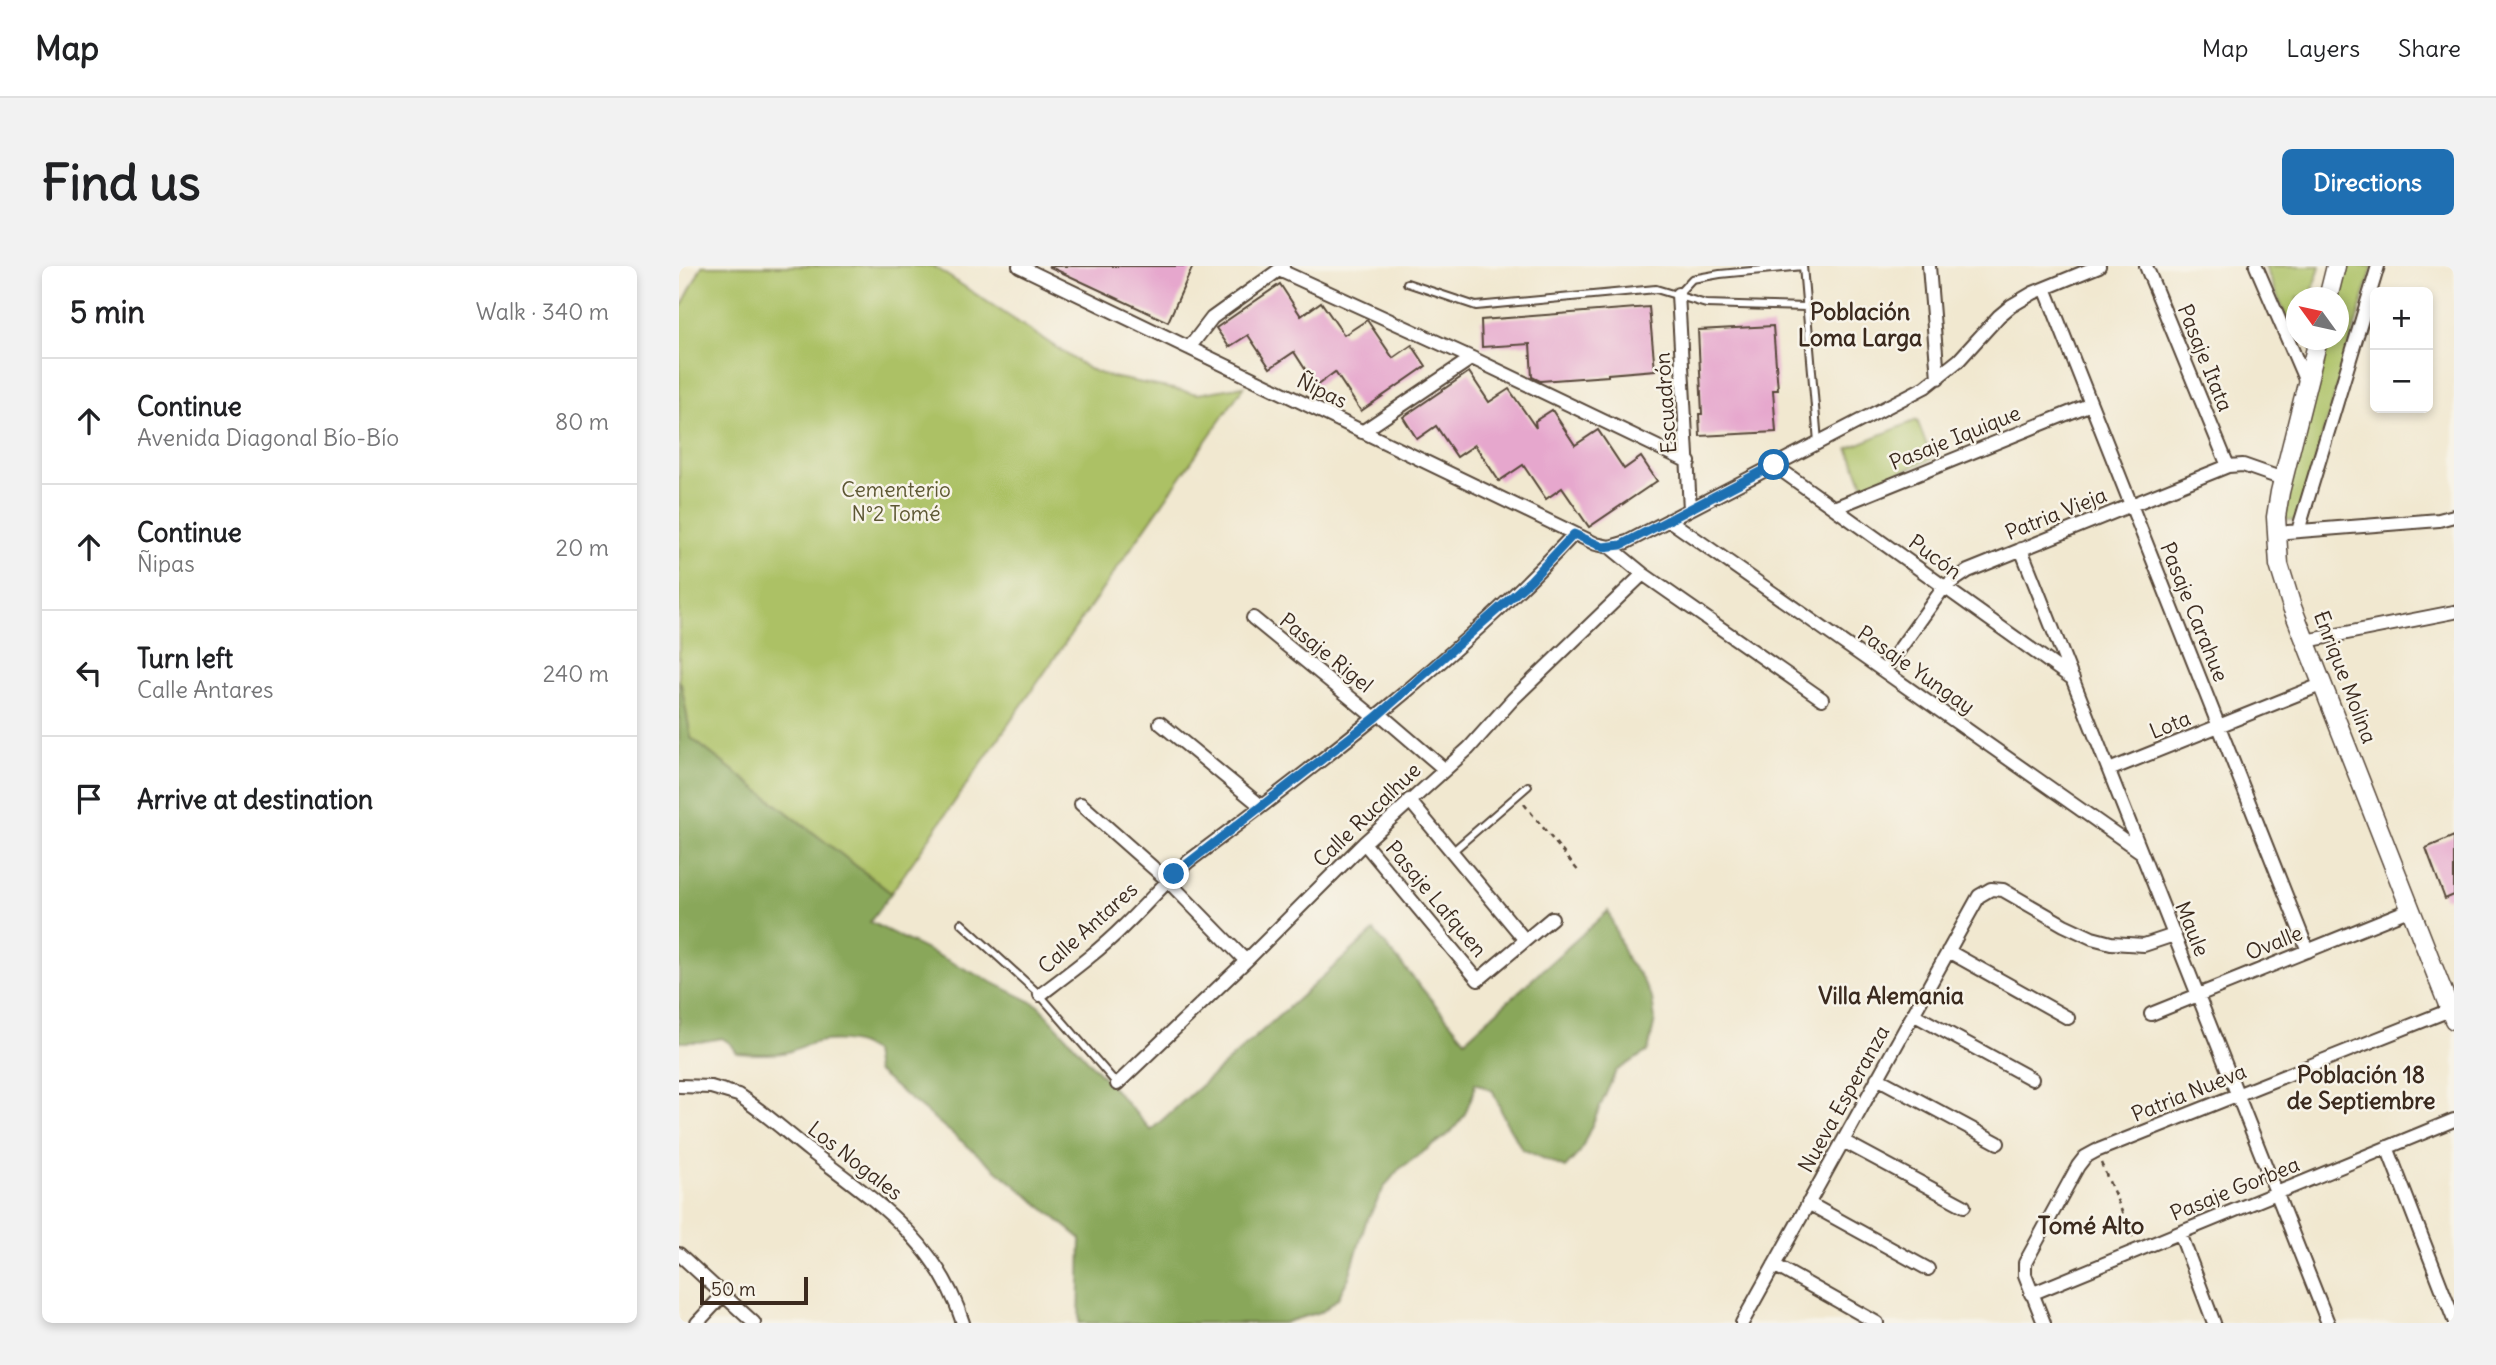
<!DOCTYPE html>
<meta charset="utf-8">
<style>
body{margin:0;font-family:Delius,sans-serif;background:#f2f2f2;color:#202124}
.controls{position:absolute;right:21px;top:21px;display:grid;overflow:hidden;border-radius:10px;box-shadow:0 4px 10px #0003}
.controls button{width:63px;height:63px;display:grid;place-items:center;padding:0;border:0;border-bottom:2px solid #e0e0e0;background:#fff;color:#202124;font:35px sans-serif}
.compass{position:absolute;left:1607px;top:21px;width:63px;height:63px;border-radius:50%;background:#fff;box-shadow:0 4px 10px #0003;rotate:303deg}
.scale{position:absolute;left:21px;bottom:18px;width:108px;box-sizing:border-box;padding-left:7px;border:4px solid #3b2a1e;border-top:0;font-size:19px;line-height:24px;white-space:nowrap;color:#3b2a1e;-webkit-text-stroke:5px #f7f3e8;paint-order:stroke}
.stop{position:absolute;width:21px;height:21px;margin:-16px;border:5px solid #1f6fb2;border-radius:50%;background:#fff}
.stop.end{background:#1f6fb2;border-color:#fff;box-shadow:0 2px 7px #0008}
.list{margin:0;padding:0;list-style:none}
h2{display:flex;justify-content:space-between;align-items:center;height:91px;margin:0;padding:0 28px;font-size:30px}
h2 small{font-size:23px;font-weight:400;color:#757577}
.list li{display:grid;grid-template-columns:46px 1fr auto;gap:21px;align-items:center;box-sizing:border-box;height:126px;padding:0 28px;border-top:2px solid #e0e0e0}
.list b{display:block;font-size:26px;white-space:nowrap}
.list p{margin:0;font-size:23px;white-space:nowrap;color:#757577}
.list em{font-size:23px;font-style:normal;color:#757577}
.icon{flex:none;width:38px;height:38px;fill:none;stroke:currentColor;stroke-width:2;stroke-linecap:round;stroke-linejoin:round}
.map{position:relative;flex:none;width:1775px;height:1057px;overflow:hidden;border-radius:10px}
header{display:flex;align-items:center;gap:42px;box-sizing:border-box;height:98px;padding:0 35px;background:#fff;border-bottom:2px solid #e0e0e0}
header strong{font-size:33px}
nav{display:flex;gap:38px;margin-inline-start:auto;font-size:24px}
.intro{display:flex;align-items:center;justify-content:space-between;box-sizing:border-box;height:168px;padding:0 42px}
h1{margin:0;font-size:49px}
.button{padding:18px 32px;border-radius:10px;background:#1f6fb2;color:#fff;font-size:24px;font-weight:700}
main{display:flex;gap:42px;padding:0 42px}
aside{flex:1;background:#fff;border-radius:10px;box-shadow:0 4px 10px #0003}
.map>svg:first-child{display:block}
</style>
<header>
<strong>Map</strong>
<nav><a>Map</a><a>Layers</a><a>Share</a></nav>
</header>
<div class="intro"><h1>Find us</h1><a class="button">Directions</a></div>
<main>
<aside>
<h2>5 min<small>Walk · 340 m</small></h2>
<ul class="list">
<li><svg class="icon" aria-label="ahead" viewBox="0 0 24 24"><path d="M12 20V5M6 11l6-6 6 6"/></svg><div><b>Continue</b><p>Avenida Diagonal Bío-Bío</p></div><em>80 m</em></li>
<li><svg class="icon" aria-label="ahead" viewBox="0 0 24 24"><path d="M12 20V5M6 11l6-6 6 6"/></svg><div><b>Continue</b><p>Ñipas</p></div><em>20 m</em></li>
<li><svg class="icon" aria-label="left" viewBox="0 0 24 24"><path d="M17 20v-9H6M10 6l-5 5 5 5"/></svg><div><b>Turn left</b><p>Calle Antares</p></div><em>240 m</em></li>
<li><svg class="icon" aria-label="arrive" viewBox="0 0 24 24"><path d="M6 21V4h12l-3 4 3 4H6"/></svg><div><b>Arrive at destination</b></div></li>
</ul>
</aside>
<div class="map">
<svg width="1775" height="1057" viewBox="0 0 1775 1057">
<rect width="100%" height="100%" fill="#f7f3e8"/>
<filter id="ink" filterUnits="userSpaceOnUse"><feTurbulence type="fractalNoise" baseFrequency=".0143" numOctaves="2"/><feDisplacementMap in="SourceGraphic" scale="14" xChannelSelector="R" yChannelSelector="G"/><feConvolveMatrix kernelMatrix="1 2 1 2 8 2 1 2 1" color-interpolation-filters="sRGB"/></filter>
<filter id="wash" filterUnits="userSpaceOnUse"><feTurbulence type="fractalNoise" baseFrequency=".00686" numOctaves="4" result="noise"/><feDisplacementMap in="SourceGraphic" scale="28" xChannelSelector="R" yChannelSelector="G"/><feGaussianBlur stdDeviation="1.57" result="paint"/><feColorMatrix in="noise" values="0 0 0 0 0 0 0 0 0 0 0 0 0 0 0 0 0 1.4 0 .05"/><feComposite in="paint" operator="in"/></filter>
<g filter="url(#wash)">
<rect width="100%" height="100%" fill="#f1e8d0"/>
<path fill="#acc165" stroke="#747642" stroke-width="2" d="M23,0H254L410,103L428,110L519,128L565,120L212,627L12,472L2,417L0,415V45Z
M1586,0H1641L1632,31L1618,32V78Z
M1667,0H1694L1618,255L1605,253V243L1649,74H1660L1659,31Z
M1238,154L1253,193L1185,221L1169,182Z"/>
<path fill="#89a75a" stroke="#62683c" stroke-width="2" d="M0,415L2,417L12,472L212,627L191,656L359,739L472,864L695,665L786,774L929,645L949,696L961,709L973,732L976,754L969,785L937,805L901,886L886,902L843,883L827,856L814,825L796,817L795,825L785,850L772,866L719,904L706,920L687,956L670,1011L659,1032L644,1045L604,1057H400L402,973L197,805L194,786C177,772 150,773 130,778C120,781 112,786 103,787C88,789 73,788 58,787L52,778L43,772L21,776H0Z"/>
<g id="blocks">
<path fill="#e6a7cd" d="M369,0H514L489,56Z
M601,18L622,50L642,36L665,69L688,54L714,92L733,79L747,100L682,145L656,106L637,120L615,86L591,102L569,69L550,81L537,62Z
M970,41L976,104L929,108V110L861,115L853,111L851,78L803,81L802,54Z
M1094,60L1099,124H1094L1097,166L1021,170L1020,148H1023L1019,64Z
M790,106L810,136L830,123L857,162L856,155L873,144L896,179L919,164L945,203L962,191L978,215L910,261L883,222L867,233L844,199L820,215L796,179L778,191L757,160L738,173L724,151Z
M1775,570V629L1766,633L1747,582Z"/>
</g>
</g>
<g filter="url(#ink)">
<use href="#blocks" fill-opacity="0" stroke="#564639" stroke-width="2"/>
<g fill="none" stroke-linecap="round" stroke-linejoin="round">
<defs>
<path id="lane" d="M1124,0L1139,176
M728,17L797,40L977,23L1027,38L1128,41
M999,28L1013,13L1041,8L1124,0
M774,585L849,520
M282,657L361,729L438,818"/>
<path id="street" d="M340,0L917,278L931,281L948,276L1246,121L1280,94L1320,50L1332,40L1354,27L1420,0
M1250,0L1259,112
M1467,0L1549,200
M1577,0L1628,118
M600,4L793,92L1010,196
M1366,22L1629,685
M999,28L1011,243
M510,82L533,52L604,1
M683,166L793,92
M1095,199L1394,413
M1155,242L1412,138
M990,254L1462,586
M1619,265L1699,0
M1597,267L1760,254L1775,250
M931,281L964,308L1143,433
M1342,283L1649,1057
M574,352L696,452
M1627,375L1775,346
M1205,405L1265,321L1289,305L1549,200L1564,199L1604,213
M701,448L765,503
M481,457L582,540
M1430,504L1644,418
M730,534L846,674
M402,538L488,614L567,695
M685,577L799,714L873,652
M1269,685L1389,752
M361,729C390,707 419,686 445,660C467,639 487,615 510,595C645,494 780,391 895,268
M1234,748L1353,813
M1472,748L1732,643
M1198,812L1319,877
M438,818L567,695L685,577L790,482L834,433L964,308
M0,820L32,821L59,829C85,846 107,866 131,885C196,935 258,974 284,1057
M1164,875L1285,940
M1708,881L1775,1054
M1129,937L1249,1003
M1501,967L1535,1057
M0,988L75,1057
M1095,999L1198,1057
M1352,1028L1775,854
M18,1057L44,1029
M1063,1057L1300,630L1312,623L1324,624L1385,659L1413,672L1432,677L1465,679L1495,669
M1365,1057L1346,1009V997L1399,900L1406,891L1417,885L1771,744"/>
<path id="secondary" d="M1649,32L1657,0
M1639,74L1601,226L1597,251L1600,299L1613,341L1775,754"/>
</defs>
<use href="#lane" stroke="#564639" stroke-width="10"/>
<use href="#street" stroke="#564639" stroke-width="16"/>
<use href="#secondary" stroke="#564639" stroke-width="21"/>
<path stroke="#564639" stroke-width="2.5" stroke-dasharray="5 5" stroke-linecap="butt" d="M845,538L900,606
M1422,897L1454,971"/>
<use href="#lane" stroke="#fff" stroke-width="6"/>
<use href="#street" stroke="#fff" stroke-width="12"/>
<use href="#secondary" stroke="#fff" stroke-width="18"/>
</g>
</g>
<g fill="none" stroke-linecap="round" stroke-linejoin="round" filter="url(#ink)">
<path stroke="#1f6fb2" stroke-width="9" d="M495,608L696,452L852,314L895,268L924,281L942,279L1095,199"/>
</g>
<g text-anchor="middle" stroke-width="5" stroke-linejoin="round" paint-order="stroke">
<g font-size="21" fill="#3b2a1e" stroke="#f7f3e8">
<text transform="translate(1526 92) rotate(68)" y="7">Pasaje Itata</text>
<text transform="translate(643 125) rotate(26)" y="7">Ñipas</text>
<text transform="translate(987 137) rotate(-94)" y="7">Escuadrón</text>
<text transform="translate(1276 172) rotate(-22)" y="7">Pasaje Iquique</text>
<text transform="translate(1377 248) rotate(-22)" y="7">Patria Vieja</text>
<text transform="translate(1256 291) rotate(36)" y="7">Pucón</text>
<text transform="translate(1515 346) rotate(68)" y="7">Pasaje Carahue</text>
<text transform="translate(647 387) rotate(39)" y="7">Pasaje Rigel</text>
<text transform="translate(1237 404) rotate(35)" y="7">Pasaje Yungay</text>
<text transform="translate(1666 411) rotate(69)" y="7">Enrique Molina</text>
<text transform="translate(1491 459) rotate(-22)" y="7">Lota</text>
<text transform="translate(688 549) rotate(-44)" y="7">Calle Rucalhue</text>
<text transform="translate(757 633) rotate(50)" y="7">Pasaje Lafquen</text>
<text transform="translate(409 662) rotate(-42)" y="7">Calle Antares</text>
<text transform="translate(1513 663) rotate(68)" y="7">Maule</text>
<text transform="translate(1595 677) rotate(-22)" y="7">Ovalle</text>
<text transform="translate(1510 827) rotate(-22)" y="7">Patria Nueva</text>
<text transform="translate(1165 833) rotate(-61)" y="7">Nueva Esperanza</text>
<text transform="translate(176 895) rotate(38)" y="7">Los Nogales</text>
<text transform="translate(1556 923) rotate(-22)" y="7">Pasaje Gorbea</text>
</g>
<g font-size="21" fill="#5d5733" stroke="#f7f3e8">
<text x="217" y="231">Cementerio<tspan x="217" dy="24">N°2 Tomé</tspan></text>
</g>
<g font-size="23" font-weight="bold" fill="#3b2a1e" stroke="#f7f3e8">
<text x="1181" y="54">Población<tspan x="1181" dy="26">Loma Larga</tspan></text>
<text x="1212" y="738">Villa Alemania</text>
<text x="1682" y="817">Población 18<tspan x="1682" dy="26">de Septiembre</tspan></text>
</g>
<g font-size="24" font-weight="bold" fill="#3b2a1e" stroke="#f7f3e8">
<text x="1412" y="968">Tomé Alto</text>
</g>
</g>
</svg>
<div class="controls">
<button>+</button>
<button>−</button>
</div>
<svg class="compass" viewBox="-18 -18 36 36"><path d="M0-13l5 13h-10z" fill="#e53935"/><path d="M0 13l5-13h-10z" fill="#757577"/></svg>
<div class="scale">50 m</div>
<div class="stop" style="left:1095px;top:199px"></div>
<div class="stop end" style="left:495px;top:608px"></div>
</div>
</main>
